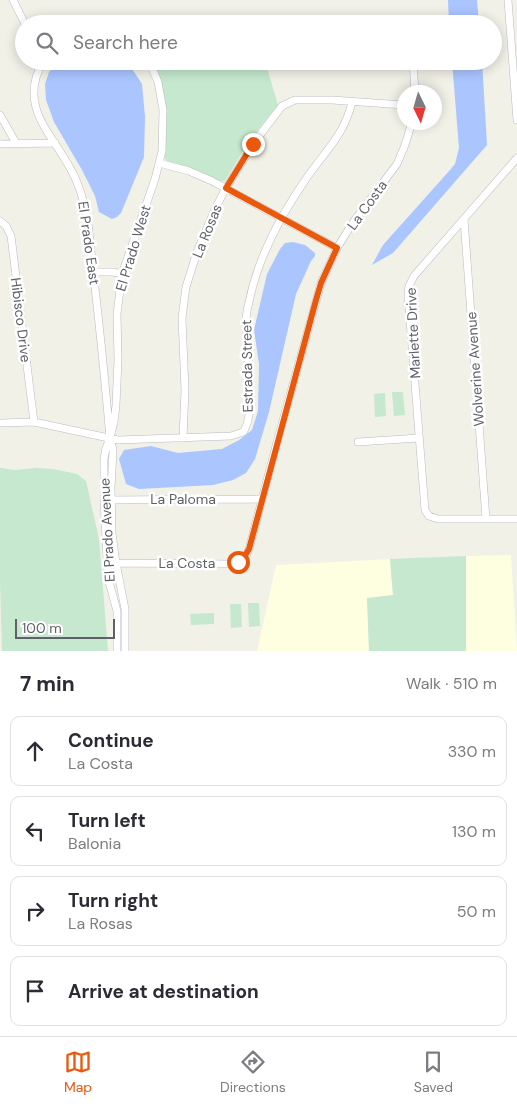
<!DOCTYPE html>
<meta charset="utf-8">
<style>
body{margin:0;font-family:"DM Sans",sans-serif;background:#f2f2f3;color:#2b2b33}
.compass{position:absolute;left:397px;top:85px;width:45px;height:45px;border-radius:50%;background:#fff;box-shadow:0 2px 12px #0003;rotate:175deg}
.scale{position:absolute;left:15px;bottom:12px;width:100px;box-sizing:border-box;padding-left:5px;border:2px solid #5f6168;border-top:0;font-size:14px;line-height:18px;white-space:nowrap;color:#5f6168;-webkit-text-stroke:4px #fff;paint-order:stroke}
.stop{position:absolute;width:15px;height:15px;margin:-11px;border:4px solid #ea580c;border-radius:50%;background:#fff}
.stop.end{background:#ea580c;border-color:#fff;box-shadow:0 1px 5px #0008}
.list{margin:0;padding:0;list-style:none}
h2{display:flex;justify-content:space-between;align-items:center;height:65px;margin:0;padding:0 20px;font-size:21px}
h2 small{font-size:16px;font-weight:400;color:#7c7c81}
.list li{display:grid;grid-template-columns:32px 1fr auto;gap:15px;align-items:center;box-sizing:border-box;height:70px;margin:0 10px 10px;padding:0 10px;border:1px solid #e1e1e2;border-radius:10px}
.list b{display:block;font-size:19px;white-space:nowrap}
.list p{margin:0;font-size:16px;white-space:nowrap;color:#7c7c81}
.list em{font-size:16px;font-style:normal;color:#7c7c81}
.icon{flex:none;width:28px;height:28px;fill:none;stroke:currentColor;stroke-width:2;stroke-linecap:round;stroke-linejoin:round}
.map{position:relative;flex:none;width:517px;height:651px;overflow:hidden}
.search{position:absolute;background:#fff;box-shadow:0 2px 12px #0003;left:15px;right:15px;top:15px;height:55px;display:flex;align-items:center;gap:12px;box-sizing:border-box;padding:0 18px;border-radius:28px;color:#7c7c81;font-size:19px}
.sheet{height:385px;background:#fff}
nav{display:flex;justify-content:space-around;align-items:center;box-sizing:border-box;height:70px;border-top:1px solid #e1e1e2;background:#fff;font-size:14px;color:#7c7c81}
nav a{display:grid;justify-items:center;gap:2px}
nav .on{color:#ea580c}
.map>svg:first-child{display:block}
</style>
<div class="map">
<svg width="517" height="651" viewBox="0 0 517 651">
<rect width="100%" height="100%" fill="#f1f1e8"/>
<path fill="#fefee0" d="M511,555L517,651H466V556Z
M390,559L393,596L367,599L369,651H257L276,565Z"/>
<path fill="#c5e8ce" d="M153,61H254L255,69L267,68L278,105L249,141L225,181H220L193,169L167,161L165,159L166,117Z
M392,392H403L405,415L394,416Z
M385,393L386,416L375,417L374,394Z
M0,468L15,470L35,468L53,469L77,474L86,481L99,539L108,651H2L0,580Z
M466,556V651H369L367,598L393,595L390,559Z
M248,603H259L260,626L249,627Z
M230,604H241L242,627L231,628Z
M214,613V624L191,625L190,614Z"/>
<path fill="#aac5ff" d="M448,0H477L479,24H449Z
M59,61H127L142,84L145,117L144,157L121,213L117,217L112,219L99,212L95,196L82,170L54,122L46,100L45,84L49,72Z
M452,61H482L487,145L393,253L372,265L383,245L450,170L455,164L459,148Z
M293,242L305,245L315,253V256L311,261L296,294L269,412L255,459L246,473L233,480L213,485L139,489L126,484L119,459L124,450L151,446L178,453L222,449L239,440L252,430L258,411L259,364L254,330L267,274L280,249L285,243Z"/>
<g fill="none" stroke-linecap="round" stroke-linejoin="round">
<defs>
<path id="minor" d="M13,0L25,24
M508,0L517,120
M43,61C14,113 62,140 78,185C89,213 90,242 93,271C100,327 105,382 110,438L113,450L111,488L112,533L116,563L125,609V651
M413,61L415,92
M0,115L16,143
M0,144L55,143
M517,158L414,276L409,286L408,295L425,510L429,516L438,519H517
M159,163L189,171L212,181L337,248
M464,219L486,519
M0,221L6,226L11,236L34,422
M93,272H113L122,274
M0,423L34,422L118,440L231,436L243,432C257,415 246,351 246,328C245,319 247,310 249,302C258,257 282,213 308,176C327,149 344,135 352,102
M183,438L185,390L182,318L186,287L197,252L215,209L226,188L256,140L282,106L295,100H332L404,105
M358,442L419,438
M107,500L262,499
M107,563L229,564C240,563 245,559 249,549L276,446L321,283L337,248L354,221L397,164L405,145L412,122
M117,651V611L108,578L104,500V459L106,448L110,438L114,422L116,405L118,360L117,314L122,274L155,179L162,151L163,110L158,82L149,61"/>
</defs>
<use href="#minor" stroke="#babbc1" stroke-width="8"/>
<use href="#minor" stroke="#fff" stroke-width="7"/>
</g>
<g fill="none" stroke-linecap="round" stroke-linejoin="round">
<path stroke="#ea580c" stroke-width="6" d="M238,562L243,559L249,549L316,300L321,283L337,248L226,188L253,144"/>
</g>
<g text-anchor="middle" stroke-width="5" stroke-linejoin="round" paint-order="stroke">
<g font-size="14" fill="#5f6168" stroke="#fff">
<text transform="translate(367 205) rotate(-54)" y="5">La Costa</text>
<text transform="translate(207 231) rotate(-68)" y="5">La Rosas</text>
<text transform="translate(89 243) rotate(82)" y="5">El Prado East</text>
<text transform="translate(133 248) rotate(-73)" y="5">El Prado West</text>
<text transform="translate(21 320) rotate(83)" y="5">Hibisco Drive</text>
<text transform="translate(413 333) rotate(-93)" y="5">Marlette Drive</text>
<text transform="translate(247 366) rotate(-91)" y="5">Estrada Street</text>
<text transform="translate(475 369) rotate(-94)" y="5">Wolverine Avenue</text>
<text x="183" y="504">La Paloma</text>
<text transform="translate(107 530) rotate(-93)" y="5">El Prado Avenue</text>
<text x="187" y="568">La Costa</text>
</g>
</g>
</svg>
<svg class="compass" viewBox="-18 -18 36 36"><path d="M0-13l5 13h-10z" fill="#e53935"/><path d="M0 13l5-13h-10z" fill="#7c7c81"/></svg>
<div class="scale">100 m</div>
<div class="stop" style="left:238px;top:562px"></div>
<div class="stop end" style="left:253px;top:144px"></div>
<div class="search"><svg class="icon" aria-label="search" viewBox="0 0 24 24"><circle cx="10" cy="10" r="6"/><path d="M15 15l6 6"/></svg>Search here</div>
</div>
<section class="sheet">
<h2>7 min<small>Walk · 510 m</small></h2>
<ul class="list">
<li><svg class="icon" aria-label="ahead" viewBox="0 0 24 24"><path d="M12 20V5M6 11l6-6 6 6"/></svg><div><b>Continue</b><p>La Costa</p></div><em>330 m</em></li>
<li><svg class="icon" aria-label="left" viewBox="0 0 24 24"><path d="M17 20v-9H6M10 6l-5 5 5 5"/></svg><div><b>Turn left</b><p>Balonia</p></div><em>130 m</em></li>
<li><svg class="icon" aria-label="right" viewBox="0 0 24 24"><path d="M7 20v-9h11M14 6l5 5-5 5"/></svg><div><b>Turn right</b><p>La Rosas</p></div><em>50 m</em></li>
<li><svg class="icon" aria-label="arrive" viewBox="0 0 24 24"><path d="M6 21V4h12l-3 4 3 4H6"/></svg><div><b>Arrive at destination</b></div></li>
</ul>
</section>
<nav>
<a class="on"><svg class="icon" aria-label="map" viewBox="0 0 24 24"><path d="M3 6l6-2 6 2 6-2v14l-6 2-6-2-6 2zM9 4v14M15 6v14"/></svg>Map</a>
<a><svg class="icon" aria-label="directions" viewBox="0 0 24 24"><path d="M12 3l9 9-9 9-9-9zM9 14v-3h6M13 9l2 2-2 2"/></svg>Directions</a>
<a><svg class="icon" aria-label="saved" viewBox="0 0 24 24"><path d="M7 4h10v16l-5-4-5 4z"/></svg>Saved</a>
</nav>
